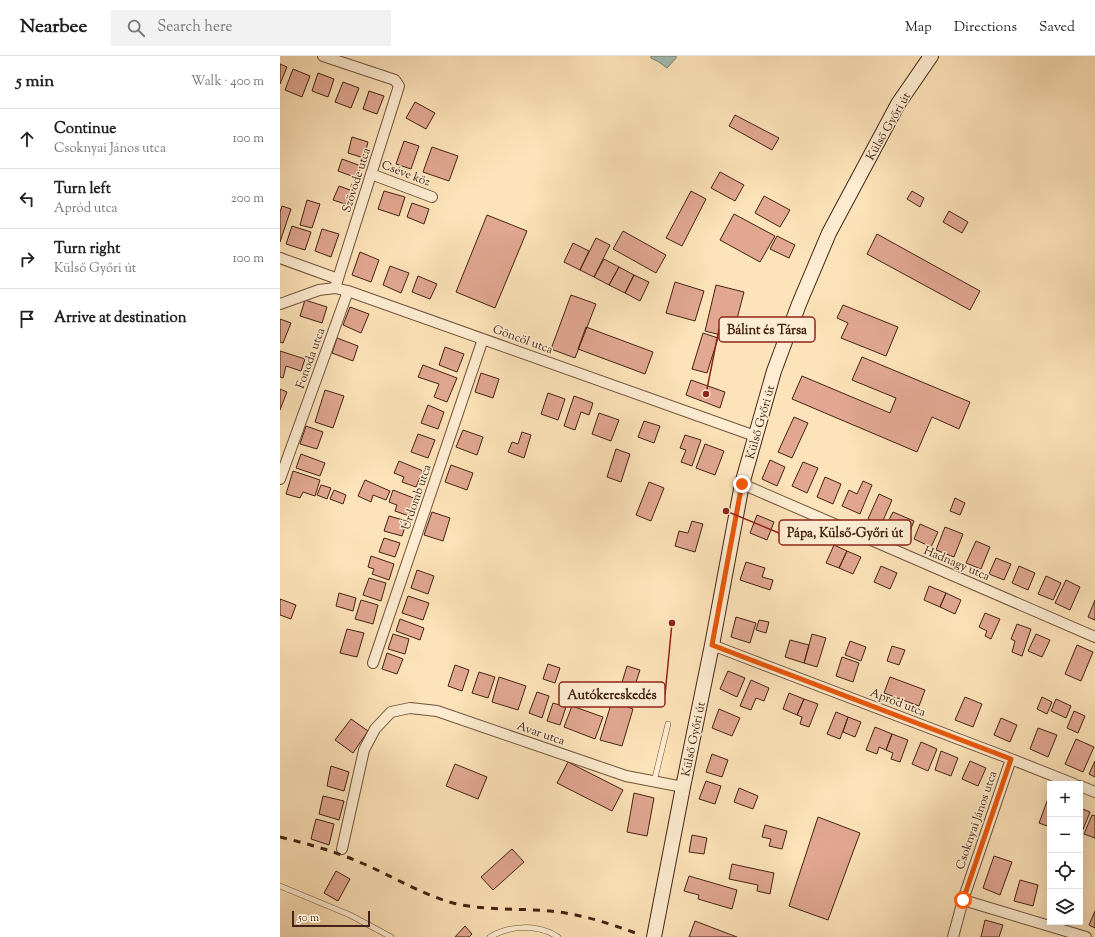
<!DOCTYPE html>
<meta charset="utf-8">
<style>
body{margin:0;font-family:"Sorts Mill Goudy",serif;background:#f2f2f2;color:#222}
.controls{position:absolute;right:12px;bottom:12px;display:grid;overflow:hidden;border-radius:0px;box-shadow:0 4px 16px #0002}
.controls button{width:36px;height:36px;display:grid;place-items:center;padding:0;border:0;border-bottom:1px solid #e0e0e0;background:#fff;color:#222;font:20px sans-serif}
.scale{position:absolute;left:12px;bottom:10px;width:78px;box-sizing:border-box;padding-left:4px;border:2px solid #442314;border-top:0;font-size:11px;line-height:14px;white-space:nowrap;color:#442314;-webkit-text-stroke:3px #feedd2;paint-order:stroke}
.stop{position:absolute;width:12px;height:12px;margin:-9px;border:3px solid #ea580c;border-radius:50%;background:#fff}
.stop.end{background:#ea580c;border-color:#fff;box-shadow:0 1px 4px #0008}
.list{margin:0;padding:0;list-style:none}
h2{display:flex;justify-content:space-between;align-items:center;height:52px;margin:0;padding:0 16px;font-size:17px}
h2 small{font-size:13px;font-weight:400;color:#767676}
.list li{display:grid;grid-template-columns:26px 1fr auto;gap:12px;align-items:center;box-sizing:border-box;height:60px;padding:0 16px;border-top:1px solid #e0e0e0}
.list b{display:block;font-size:15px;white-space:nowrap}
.list p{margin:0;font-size:13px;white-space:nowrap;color:#767676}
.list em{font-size:13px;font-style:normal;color:#767676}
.icon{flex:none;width:22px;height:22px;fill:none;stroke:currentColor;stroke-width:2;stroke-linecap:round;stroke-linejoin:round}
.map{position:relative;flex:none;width:815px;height:881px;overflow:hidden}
header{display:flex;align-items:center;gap:24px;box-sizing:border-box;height:56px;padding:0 20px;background:#fff;border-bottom:1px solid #e0e0e0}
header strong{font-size:19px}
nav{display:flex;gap:22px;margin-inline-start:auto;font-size:14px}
.search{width:280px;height:36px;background:#f2f2f2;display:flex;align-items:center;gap:10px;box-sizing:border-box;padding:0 14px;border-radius:0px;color:#767676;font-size:15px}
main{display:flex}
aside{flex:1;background:#fff}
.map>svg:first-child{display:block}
</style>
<header>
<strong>Nearbee</strong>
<div class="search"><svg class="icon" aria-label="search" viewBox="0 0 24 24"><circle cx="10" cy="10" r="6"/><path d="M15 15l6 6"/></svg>Search here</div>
<nav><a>Map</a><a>Directions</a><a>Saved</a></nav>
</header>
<main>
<aside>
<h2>5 min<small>Walk · 400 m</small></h2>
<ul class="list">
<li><svg class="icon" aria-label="ahead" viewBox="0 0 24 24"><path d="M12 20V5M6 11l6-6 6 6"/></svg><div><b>Continue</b><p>Csoknyai János utca</p></div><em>100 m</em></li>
<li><svg class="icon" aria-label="left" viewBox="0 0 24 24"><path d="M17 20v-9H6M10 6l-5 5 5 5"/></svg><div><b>Turn left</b><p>Apród utca</p></div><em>200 m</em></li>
<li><svg class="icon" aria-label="right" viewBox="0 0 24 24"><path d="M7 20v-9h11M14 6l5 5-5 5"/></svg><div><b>Turn right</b><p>Külső Győri út</p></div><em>100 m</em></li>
<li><svg class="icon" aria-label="arrive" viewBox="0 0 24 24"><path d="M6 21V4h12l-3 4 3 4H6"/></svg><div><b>Arrive at destination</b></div></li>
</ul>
</aside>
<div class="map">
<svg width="815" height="881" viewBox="0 0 815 881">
<rect width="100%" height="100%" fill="#fde3b9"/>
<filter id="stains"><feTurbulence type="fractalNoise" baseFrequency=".005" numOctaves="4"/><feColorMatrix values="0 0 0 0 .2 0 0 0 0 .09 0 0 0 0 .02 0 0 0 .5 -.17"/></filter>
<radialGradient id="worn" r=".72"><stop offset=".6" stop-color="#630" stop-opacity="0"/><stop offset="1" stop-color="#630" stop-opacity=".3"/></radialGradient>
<path fill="#a1bdb6" stroke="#7c7f75" d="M371,0H396V2L387,12L379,6L371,2Z"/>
<path fill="#e1a791" stroke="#442314" d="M0,8L7,11L0,28Z
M13,13L30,20L22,41L5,34Z
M38,17L54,23L48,41L32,35Z
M63,26L79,32L71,52L55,46Z
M89,35L104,40L97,58L83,53Z
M135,46L155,57L146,73L126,62Z
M455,59L499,82L492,94L449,70Z
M72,81L88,86L84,102L68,97Z
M124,85L139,90L131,113L116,108Z
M152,91L178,100L169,125L143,116Z
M62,103L81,110L77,122L58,115Z
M440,116L464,129L455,145L431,132Z
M59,130L73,135L68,149L53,144Z
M104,135L125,141L119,160L98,153Z
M411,135L426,143L402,190L386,182Z
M632,135L644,142L640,151L627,143Z
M484,140L510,154L500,171L475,157Z
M27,144L40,148L32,172L20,169Z
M132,147L149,153L144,168L127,161Z
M2,150L11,153L0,186V156Z
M669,155L688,166L682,177L663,166Z
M454,158L495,180L480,206L440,184Z
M207,159L247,175L215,252L176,236Z
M12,170L31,176L25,194L6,188Z
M42,173L59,178L51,201L35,195Z
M343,175L386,199L376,217L333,193Z
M597,178L700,235L690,254L587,198Z
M497,180L515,189L509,202L490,193Z
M316,182L330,189L314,221L300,214Z
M293,187L309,195L300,214L284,206Z
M80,196L99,204L91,226L72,219Z
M324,203L339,211L329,229L314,221Z
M110,210L129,217L121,237L103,229Z
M339,211L354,219L345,237L329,229Z
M354,219L369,226L360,245L345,237Z
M138,220L157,228L150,243L132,236Z
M395,226L424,235L415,265L386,257Z
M436,229L464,236L452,282L425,275Z
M291,239L316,248L295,302L271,293Z
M25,244L47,251L42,267L20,260Z
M563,249L618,271L606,300L561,282L568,267L557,262Z
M70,251L89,258L81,277L63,269Z
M0,263L11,267L3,287L0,286Z
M306,271L373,296L365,318L298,293Z
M423,277L438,282L427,317L412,313Z
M57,282L78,290L73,305L52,297Z
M165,291L184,298L177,316L159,309Z
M0,295L25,303L21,315L6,310L3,322L0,321Z
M582,301L690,346L679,373L652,361L637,396L512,343L522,320L610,357L616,342L572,324Z
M143,309L177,322L167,346L154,341L159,328L138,321Z
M201,317L219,323L213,342L195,336Z
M411,324L445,336L440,352L406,339Z
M0,333L7,336L0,354Z
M45,334L64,340L53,372L35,366Z
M268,337L285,343L278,364L261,358Z
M294,340L313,347L309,359L301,356L295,374L284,370Z
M148,349L164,356L158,373L141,367Z
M319,357L339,364L331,385L312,378Z
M514,361L528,367L512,402L498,396Z
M364,365L380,370L374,387L358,381Z
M26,370L43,376L37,393L20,388Z
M183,374L203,381L197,399L176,391Z
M242,376L251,379L244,402L228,396L232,386L238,388Z
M138,378L155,384L148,402L131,396Z
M405,379L421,384L412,410L401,406L406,394L400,392Z
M425,388L444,395L435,419L416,412Z
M336,393L350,398L341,426L327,421Z
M21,398L45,407L40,420L16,412Z
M490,404L505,411L497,430L482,423Z
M119,405L143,415L136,431L122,426L124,421L114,417Z
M523,406L538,412L527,437L512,430Z
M171,409L193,417L187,434L165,426Z
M13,415L40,424L35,440L23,436L20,442L6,438Z
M545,421L561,428L553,448L537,441Z
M85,424L110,435L106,444L93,439L91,446L78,440Z
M583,425L592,429L580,458L562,450L569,434L577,438Z
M369,426L384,432L371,465L356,459Z
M41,429L51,432L47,443L37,439Z
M54,434L66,439L63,448L50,443Z
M113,434L136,443L129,460L115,455L117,449L109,446Z
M599,438L612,444L601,469L588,463Z
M675,442L685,447L680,459L670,455Z
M152,456L170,462L163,485L144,479Z
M613,456L634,465L628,480L611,473L614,468L608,466Z
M477,459L494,466L487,484L470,477Z
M109,460L127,465L122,480L104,475Z
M412,465L423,468L415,496L395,490L399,475L408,477Z
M640,468L658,476L651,491L634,483Z
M665,471L683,478L674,501L656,494Z
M104,482L120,487L115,501L99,496Z
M696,485L710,491L701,513L686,507Z
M554,489L567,495L559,512L546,507Z
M567,495L581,501L573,518L559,512Z
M91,500L114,508L109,524L92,518L94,513L88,511Z
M716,502L731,508L724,524L709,518Z
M466,506L485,512L482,521L493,524L490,534L460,524Z
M601,510L617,517L610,533L594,526Z
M739,510L755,517L748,534L732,527Z
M137,514L154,520L148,538L131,532Z
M766,520L781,527L773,544L758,538Z
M89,522L106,527L101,545L83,539Z
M786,524L800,531L790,554L775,547Z
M649,530L666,537L660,551L644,544Z
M59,537L76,542L73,555L56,550Z
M666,537L681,544L675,558L660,551Z
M128,540L149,547L143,564L122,557Z
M0,543L16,549L11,563L0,559Z
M81,544L98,549L93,568L75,563Z
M815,544V564L808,561Z
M705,557L720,563L711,583L705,580L707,575L699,571Z
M456,561L476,567L470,587L451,581Z
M120,563L144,572L140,584L116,575Z
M479,564L489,566L486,577L476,574Z
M737,568L751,573L742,600L732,596L735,585L731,583Z
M67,573L84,577L77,601L60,597Z
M113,578L129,583L125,598L108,593Z
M532,578L546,582L537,611L524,607Z
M756,578L770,584L762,601L748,595Z
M510,584L529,589L524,607L505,601Z
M570,585L586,591L581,605L565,599Z
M797,589L813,596L801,625L785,618Z
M612,590L625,594L619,609L607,605Z
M107,597L123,603L117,618L102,613Z
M562,601L579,607L573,626L556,620Z
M268,608L280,612L275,627L263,623Z
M175,609L189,614L182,635L168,630Z
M347,610L360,614L348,651L353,653L342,690L320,684L332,645L336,646Z
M448,615L465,622L457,641L440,633Z
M199,616L215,621L208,642L192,637Z
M219,621L246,630L238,654L212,646Z
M610,621L645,634L639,650L604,637Z
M471,624L489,632L484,645L476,642L471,654L460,650Z
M257,636L269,640L262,662L249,657Z
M509,637L524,643L517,659L503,653Z
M685,641L702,648L693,671L675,664Z
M762,641L772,646L767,658L757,653Z
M524,643L538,648L529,671L520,668L522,661L517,659Z
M776,643L791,650L786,662L771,655Z
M273,647L286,651L280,669L267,665Z
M292,650L323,661L315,683L284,671Z
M439,653L460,662L452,680L432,672Z
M794,655L805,660L798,677L787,672Z
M556,656L568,661L560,683L547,678Z
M568,661L581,666L575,681L563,676Z
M721,662L737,669L730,686L714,679Z
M71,663L88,675L73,697L55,684Z
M595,671L612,678L606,694L599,691L597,698L586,694Z
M758,672L777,679L768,701L750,693Z
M612,678L628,684L620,706L611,703L613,697L606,694Z
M796,683L814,691L803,716L785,708Z
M641,686L657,693L648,715L632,708Z
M661,695L678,702L671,720L655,714Z
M432,698L448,704L442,721L426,716Z
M690,705L706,712L698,730L682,723Z
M815,705V721L809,718Z
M288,706L343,734L332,755L277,727Z
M175,708L207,721L198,743L166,730Z
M51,710L69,716L64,735L47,730Z
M426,725L441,730L435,748L419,743Z
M459,732L478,740L473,753L454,746Z
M354,737L374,742L367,780L347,776Z
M43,740L64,745L59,764L39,758Z
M769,740L770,741V771L759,767Z
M800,752L810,756L800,781Z
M812,759L815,760V782L804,778Z
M538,761L580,777L548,864L509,850Z
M36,763L54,768L49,789L31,783Z
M485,769L507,775L502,793L489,790L491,783L482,781Z
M412,779L427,782L424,798L409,796Z
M232,793L244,806L213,834L201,821Z
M714,800L732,806L720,839L703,832Z
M452,808L494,817L490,838L477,835L478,829L449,823Z
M56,815L70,823L58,845L44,837Z
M409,820L457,834L452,853L418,843L419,839L404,835Z
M740,824L758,829L753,850L734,845Z
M815,855V872L809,869Z
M705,864L723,869L719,881H701Z
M415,865L457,881H409Z
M185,870L192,878L189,881H175Z"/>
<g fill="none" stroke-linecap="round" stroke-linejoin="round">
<defs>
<path id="lane" d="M374,726L388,668
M0,830L70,859L111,881
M210,881C230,869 258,868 278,881"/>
<path id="street" d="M43,0L115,24L119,30L55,232
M91,118L152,141
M0,202L58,223
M0,248L39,234L55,232L68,235L475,380
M0,423L68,235
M462,428L815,581
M432,589L731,703L794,728
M93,607L203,283
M800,730L815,736
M62,793L84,694L95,673L111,656L130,652L157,655L346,720L403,731
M683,844L806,881
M673,881L683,844L731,703"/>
<path id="secondary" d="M374,881L403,731L432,589L462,428L494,315L519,248L549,177L618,48L651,0"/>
</defs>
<use href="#lane" stroke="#72533d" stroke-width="6"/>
<use href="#street" stroke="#72533d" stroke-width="12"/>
<use href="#secondary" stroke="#442314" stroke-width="16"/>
<use href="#lane" stroke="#feedd2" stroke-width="5"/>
<use href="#street" stroke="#feedd2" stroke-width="10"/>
<use href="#secondary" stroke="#feedd2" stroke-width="14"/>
<path stroke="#442314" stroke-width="3" stroke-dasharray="7 7" stroke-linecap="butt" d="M0,781C29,788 57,796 84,808C114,821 141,838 173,847C205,855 238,852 270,855C302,858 331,868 361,879"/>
</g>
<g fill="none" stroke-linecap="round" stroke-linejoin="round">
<path stroke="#ea580c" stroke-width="5" d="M462,428L432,589L731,703L683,844"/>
</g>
<g text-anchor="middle" stroke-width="3" stroke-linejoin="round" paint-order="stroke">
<g font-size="12" fill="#442314" stroke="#feedd2">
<text transform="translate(608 70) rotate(-60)" y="4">Külső Győri út</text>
<text transform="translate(126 117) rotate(21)" y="4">Cséve köz</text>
<text transform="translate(76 124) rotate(-72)" y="4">Szövöde utca</text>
<text transform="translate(243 283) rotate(20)" y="4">Göncöl utca</text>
<text transform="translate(30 302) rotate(-70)" y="4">Fonoda utca</text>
<text transform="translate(480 366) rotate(-74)" y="4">Külső Győri út</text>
<text transform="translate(136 441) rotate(-71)" y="4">Úrdomb utca</text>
<text transform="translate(677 507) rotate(23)" y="4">Hadnagy utca</text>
<text transform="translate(618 646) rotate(21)" y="4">Apród utca</text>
<text transform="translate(261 677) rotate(19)" y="4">Avar utca</text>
<text transform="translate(413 683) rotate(-78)" y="4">Külső Győri út</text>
<text transform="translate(696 764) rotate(-71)" y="4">Csoknyai János utca</text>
</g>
</g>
<path fill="none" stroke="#8f2418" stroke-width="1.5" d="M426 338L439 273M446 455L499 477M392 567L385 639"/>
<g fill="#8f2418" stroke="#feedd2" stroke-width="1.5">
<circle cx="426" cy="338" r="4"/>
<circle cx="446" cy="455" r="4"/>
<circle cx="392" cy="567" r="4"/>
</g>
<g fill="#feedd2" stroke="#8f2418" stroke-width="1.5">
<rect x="439" y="261" width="96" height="25" rx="4"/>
<rect x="499" y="464" width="132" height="25" rx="4"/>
<rect x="279" y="626" width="106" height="25" rx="4"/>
</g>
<g font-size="13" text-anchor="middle" font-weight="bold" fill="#442314">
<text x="487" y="278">Bálint és Társa</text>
<text x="565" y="481">Pápa, Külső-Győri út</text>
<text x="332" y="643">Autókereskedés</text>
</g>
<rect width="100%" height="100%" filter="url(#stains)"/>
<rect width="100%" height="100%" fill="url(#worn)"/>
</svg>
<div class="controls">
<button>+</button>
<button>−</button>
<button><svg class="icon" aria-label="locate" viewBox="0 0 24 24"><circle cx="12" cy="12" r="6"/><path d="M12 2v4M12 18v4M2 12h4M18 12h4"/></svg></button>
<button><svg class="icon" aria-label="layers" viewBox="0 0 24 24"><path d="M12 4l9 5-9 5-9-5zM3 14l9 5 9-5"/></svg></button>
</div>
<div class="scale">50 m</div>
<div class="stop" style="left:683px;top:844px"></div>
<div class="stop end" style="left:462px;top:428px"></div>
</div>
</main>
